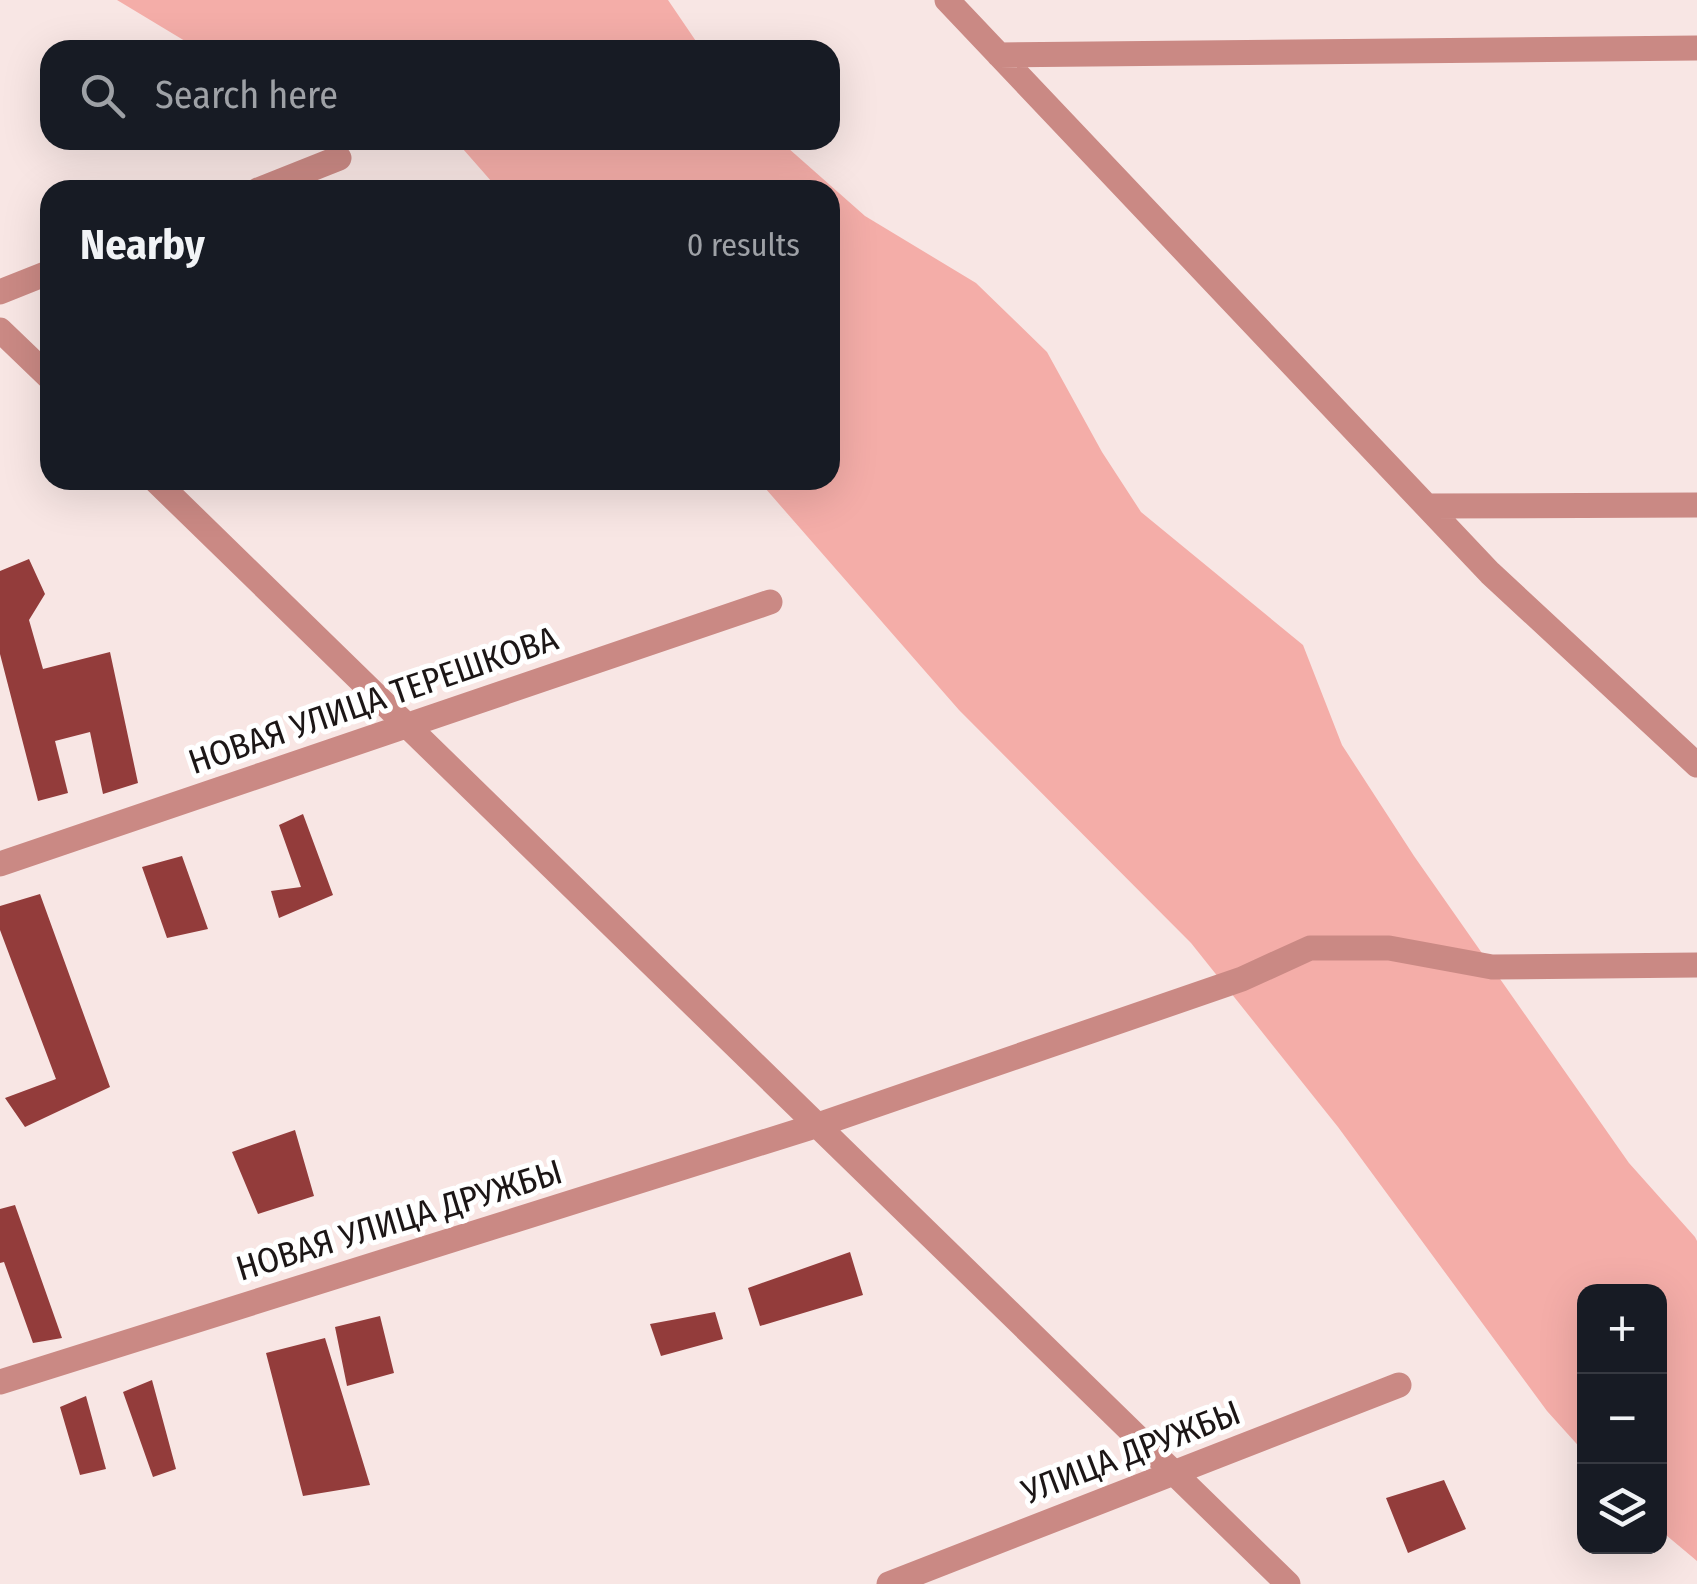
<!DOCTYPE html>
<meta charset="utf-8">
<style>
body{margin:0;font-family:"Fira Sans Condensed",sans-serif;background:#20242c;color:#f1f3f6}
.controls{position:absolute;right:30px;bottom:30px;display:grid;overflow:hidden;border-radius:20px;box-shadow:0 10px 40px #0002}
.controls button{width:90px;height:90px;display:grid;place-items:center;padding:0;border:0;border-bottom:2px solid #363941;background:#171b24;color:#f1f3f6;font:50px sans-serif}
.list{margin:0;padding:0;list-style:none}
h2{display:flex;justify-content:space-between;align-items:center;height:130px;margin:0;padding:0 40px;font-size:42px}
h2 small{font-size:32px;font-weight:400;color:#9ea1a6}
.icon{flex:none;width:55px;height:55px;fill:none;stroke:currentColor;stroke-width:2;stroke-linecap:round;stroke-linejoin:round}
.map{position:relative;flex:none;width:1697px;height:1584px;overflow:hidden}
.search{position:absolute;background:#171b24;box-shadow:0 10px 40px #0002;left:40px;top:40px;width:800px;height:110px;display:flex;align-items:center;gap:25px;box-sizing:border-box;padding:0 35px;border-radius:30px;color:#9ea1a6;font-size:38px}
.panel{position:absolute;background:#171b24;box-shadow:0 10px 40px #0002;left:40px;top:180px;width:800px;height:310px;border-radius:30px}
.map>svg:first-child{display:block}
</style>
<div class="map">
<svg width="1697" height="1584" viewBox="0 0 1697 1584">
<rect width="100%" height="100%" fill="#f8e6e4"/>
<path fill="#f4ada8" d="M117,0H668L702,50H208L185,41Z
M440,140H779L865,216L976,283L1047,352L1102,452L1141,512L1303,645L1342,745L1414,856L1629,1163L1695,1237L1697,1241V1561L1660,1530V1292H1584V1452L1547,1411L1338,1127L1191,943L959,710L758,480H830V190H499L463,149Z"/>
<path fill="#933c3b" d="M29,559L45,594L29,620L43,669L110,652L138,783L103,794L90,732L55,741L68,793L38,801L0,654V571Z
M303,814L333,895L279,918L271,891L301,887L279,825Z
M182,856L208,929L167,938L142,867Z
M40,894L110,1087L25,1127L5,1098L56,1079L0,930V906Z
M295,1130L314,1196L258,1214L232,1152Z
M15,1205L62,1338L33,1343L4,1262L0,1263V1209Z
M850,1252L863,1295L760,1326L748,1288Z
M715,1312L723,1339L661,1356L650,1324Z
M380,1316L394,1373L347,1386L335,1327Z
M325,1338L370,1485L303,1496L266,1353Z
M152,1380L176,1469L153,1477L123,1392Z
M86,1396L106,1469L80,1475L60,1407Z
M1444,1480L1466,1529L1408,1553L1386,1498Z"/>
<g fill="none" stroke-linecap="round" stroke-linejoin="round">
<path stroke="#ca8984" stroke-width="25" d="M947,0L1490,573L1697,765
M999,55L1697,48
M258,190L339,158
M0,292L50,272
M0,330L50,378
M155,480L1288,1584
M1427,506L1697,505
M0,864L770,602
M0,1382L818,1125L1242,979L1310,948H1389L1492,967L1697,965
M889,1584L1399,1385"/>
</g>
<g text-anchor="middle" stroke-width="10" stroke-linejoin="round" paint-order="stroke">
<g font-size="35" fill="#1c1616" stroke="#fff">
<text transform="translate(373 700) rotate(-19)" y="12">НОВАЯ УЛИЦА ТЕРЕШКОВА</text>
<text transform="translate(399 1220) rotate(-17)" y="12">НОВАЯ УЛИЦА ДРУЖБЫ</text>
<text transform="translate(1131 1452) rotate(-21)" y="12">УЛИЦА ДРУЖБЫ</text>
</g>
</g>
</svg>
<div class="controls">
<button>+</button>
<button>−</button>
<button><svg class="icon" aria-label="layers" viewBox="0 0 24 24"><path d="M12 4l9 5-9 5-9-5zM3 14l9 5 9-5"/></svg></button>
</div>
<div class="search"><svg class="icon" aria-label="search" viewBox="0 0 24 24"><circle cx="10" cy="10" r="6"/><path d="M15 15l6 6"/></svg>Search here</div>
<section class="panel">
<h2>Nearby<small>0 results</small></h2>
<ul class="list">
</ul>
</section>
</div>
